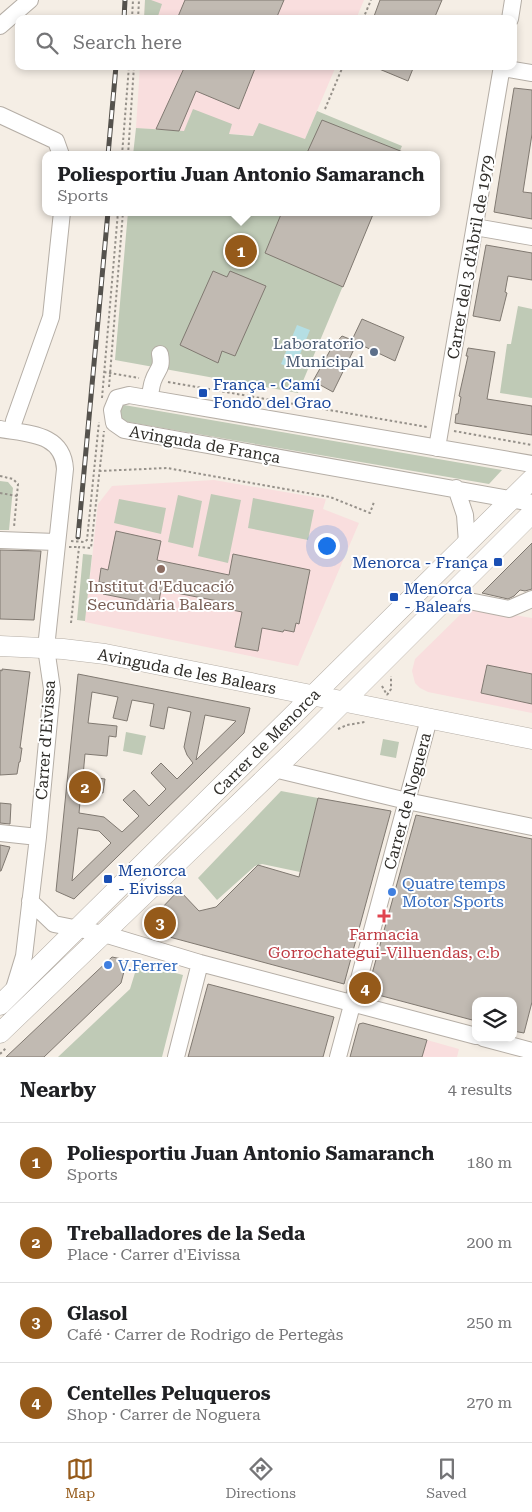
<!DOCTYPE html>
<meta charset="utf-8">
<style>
body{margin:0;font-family:"Roboto Serif",serif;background:#f6f6f6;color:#202124}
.controls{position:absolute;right:15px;bottom:15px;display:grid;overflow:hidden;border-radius:10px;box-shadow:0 2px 8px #0003}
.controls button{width:45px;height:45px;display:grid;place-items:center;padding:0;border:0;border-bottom:1px solid #e0e0e0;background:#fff;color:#202124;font:25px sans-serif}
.you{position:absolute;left:326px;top:545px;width:18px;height:18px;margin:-12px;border:4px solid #fff;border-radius:50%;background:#1a73e8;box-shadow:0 0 0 8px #1a73e833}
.badge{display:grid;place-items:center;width:32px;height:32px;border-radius:50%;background:#955a1a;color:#fff;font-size:16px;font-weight:700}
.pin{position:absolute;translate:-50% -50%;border:2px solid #fff;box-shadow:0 1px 5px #0006}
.popup{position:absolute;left:42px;top:151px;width:398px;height:65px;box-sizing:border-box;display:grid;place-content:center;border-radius:10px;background:#fff;filter:drop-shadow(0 1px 4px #0005);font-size:16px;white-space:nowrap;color:#757577}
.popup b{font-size:19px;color:#202124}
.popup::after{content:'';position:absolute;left:50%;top:100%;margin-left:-10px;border:10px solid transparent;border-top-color:#fff}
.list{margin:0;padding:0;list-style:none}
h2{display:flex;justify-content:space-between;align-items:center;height:65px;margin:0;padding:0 20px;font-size:21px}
h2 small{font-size:16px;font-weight:400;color:#757577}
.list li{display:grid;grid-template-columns:32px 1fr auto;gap:15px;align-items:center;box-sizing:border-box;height:80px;padding:0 20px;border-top:1px solid #e0e0e0}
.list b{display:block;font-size:19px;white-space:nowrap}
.list p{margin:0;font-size:16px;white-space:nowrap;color:#757577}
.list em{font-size:16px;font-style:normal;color:#757577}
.icon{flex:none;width:28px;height:28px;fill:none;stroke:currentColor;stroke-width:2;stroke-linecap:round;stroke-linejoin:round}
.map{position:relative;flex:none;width:532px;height:1057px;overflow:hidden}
.search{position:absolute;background:#fff;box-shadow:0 2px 8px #0003;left:15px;right:15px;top:15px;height:55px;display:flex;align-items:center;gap:12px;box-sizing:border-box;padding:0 18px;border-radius:10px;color:#757577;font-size:19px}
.sheet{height:385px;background:#fff}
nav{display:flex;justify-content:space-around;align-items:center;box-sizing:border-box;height:70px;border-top:1px solid #e0e0e0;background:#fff;font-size:14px;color:#757577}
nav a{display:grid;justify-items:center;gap:2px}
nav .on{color:#955a1a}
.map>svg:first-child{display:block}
</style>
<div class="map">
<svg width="532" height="1057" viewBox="0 0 532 1057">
<rect width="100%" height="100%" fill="#f5eee5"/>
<path fill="#f9dede" d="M145,0H364L356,19H144Z
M140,66H336L305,139L136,128Z
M214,480L326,499L323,509L359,523L298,666L85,622L98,504L112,486Z
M468,607L532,618V713L428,692L420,688L415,683L412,671L415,659Z
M427,1040L459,1049L457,1057H422Z"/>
<path fill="#bfcab6" d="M145,0H151L162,4L157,19H144Z
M193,109L232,124L229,134L253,136L259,123L305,139L317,111L402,146L398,155H133L136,128L184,131Z
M128,212H374L298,393L115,360Z
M518,306L532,309V398L500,393L507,344H511Z
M124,405L502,470L489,484L122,421L118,417L119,408Z
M0,481L8,482L13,488L9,530H0Z
M211,494L241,500L228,563L198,556Z
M178,495L202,501L193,548L168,542Z
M253,498L314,510L308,540L248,528Z
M119,499L166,508L161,534L114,523Z
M83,554L92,555L85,621L77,620Z
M126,732L146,736L142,755L123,751Z
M383,739L399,742L396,758L380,755Z
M281,791L318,798L300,872L262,864L255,866L217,900L198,878Z
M138,963L183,975L162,1057H58L130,989Z"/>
<path fill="#b5dfe4" d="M297,325L310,330L294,369L281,364Z"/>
<path fill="#c1bab2" stroke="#807971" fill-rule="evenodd" d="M185,0H284L276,19H177Z
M380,0H442L434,19H373Z
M185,66H256L239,109L196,91L179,131L156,129Z
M372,66H414L408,81Z
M514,88L532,90V134L523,192L532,193V219L494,212Z
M322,120L408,154V155H306Z
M282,212H374L343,287L265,253Z
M486,245L532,253V280L508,276L505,292L507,293L500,321L473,316Z
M213,271L227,277L230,271L266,286L235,356L222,351L218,363L180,345Z
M362,319L404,337L395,361L357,343L333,392L313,381L332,347L342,336L352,340Z
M468,348L495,352L487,399L532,406V435L455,423L456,414H458L461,397L459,396L468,356H466Z
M116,531L161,541L157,560L229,575L233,554L310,570L299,624L296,623L294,632L284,630L283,632L262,628L258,651L235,647L242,612L222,608L223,602L161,590L159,601L149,599L148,603L103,594L105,583L99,582L101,568L108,570Z
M532,543V589L525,591L520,590L514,596L508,599L482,593Z
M0,550L41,551L34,620L0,619Z
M487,665L532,674V704L481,693Z
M2,669L30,672L20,748H22L20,762H19L17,774L0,775V670L2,671Z
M78,674L250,708L244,733L74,899L56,891ZM92,692L118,697L113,718L127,721L132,700L154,704L150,726L164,729L168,707L191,712L184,747L187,755L193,763L177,779L161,763L151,773L166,789L149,806L134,790L123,800L139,816L122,832L104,817L79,813L81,791L103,793L105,779L83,776L85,754L107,756L109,736L116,737L117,726L88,723ZM205,715L236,721L196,760ZM78,828L99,831L111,843L72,881Z
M318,798L391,811L344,984L162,935L158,912L179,890L199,911L216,907L258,865L299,877Z
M0,803L11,804L10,824L0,823Z
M416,815L532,839V1002L524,1033L513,1031V1001H476V1021L367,992Z
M0,845L10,847L1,871H0Z
M112,957L127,960L121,983L44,1057H6Z
M208,984L334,1017L323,1057H188Z
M363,1023L427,1040L422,1057H350L359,1024Z"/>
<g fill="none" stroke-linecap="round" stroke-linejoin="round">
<defs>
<path id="minor" d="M510,19L513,0
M0,26L30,0
M502,68L532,73
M0,115L56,141L61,155
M475,227L532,237
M149,398C151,393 151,386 153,381C157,369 163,369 160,354
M14,421L51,317L62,212
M0,429C28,434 63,433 65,469L46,648L52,689L38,837L24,956L13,992
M437,448L502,66
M532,464L129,395L117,398L112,410L114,423L124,430L532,503
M456,488L465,515L467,543
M0,540L56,542
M469,601L509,609L532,599
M274,769L407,801L532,827
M0,833L38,837
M30,901L54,924L104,934L200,963L476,1036
M483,1038L532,1051
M176,1057L200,963
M338,1057L429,719"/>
<path id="major" d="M0,646L63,649L105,654L532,739
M0,1005L532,479
M0,1033L306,739L532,513"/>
</defs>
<use href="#minor" stroke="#b5aea6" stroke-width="18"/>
<use href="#major" stroke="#b5aea6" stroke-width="21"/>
<path stroke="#96918a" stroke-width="2" stroke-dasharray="2.5 2.5" stroke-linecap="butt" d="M132,19L133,0
M138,19L139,0
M363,19L371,0
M325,109L343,66
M122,155L129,66
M128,155L134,66
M104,372L139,378
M168,382L427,427
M109,387L123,212
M102,398L118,212
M454,431L532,445
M99,471L167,468L330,497L370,513L374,502
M0,476L13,479L18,484L14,527
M0,493L17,496
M71,541L84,542L87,540L99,422
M69,547H79
M71,623L79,547L91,548L104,431
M382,686L387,695
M387,695L391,689V676
M338,729L347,725L365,722
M0,1054L7,1047"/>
<use href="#minor" stroke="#fff" stroke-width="16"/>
<use href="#major" stroke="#fff" stroke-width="20"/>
<defs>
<path id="rail" d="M124,19L125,0
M108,155L116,66
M78,537L108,212"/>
</defs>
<use href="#rail" stroke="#55524d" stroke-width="5"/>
<use href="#rail" stroke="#fff" stroke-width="3" stroke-dasharray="9" stroke-linecap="butt"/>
</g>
<circle fill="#5c6f8a" stroke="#fff" stroke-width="2" cx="374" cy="352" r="5"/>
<g fill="#1a4fb4" stroke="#fff" stroke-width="2">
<rect x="198" y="388" width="10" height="10" rx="2.5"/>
<rect x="493" y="557" width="10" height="10" rx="2.5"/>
<rect x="389" y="592" width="10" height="10" rx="2.5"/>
<rect x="103" y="874" width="10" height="10" rx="2.5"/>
</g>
<circle fill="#8d6e63" stroke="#fff" stroke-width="2" cx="161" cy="569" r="5"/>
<g fill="#3f7fe0" stroke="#fff" stroke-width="2">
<circle cx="392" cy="892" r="5"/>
<circle cx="108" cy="965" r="5"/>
</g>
<path fill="#e0444e" stroke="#fff" stroke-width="2" d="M381.5 908.5h5v5h5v5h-5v5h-5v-5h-5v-5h5z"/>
<g text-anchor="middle" stroke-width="4" stroke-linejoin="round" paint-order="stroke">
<g font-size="16" fill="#2f2d29" stroke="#fff">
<text transform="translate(470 257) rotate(-80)" y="6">Carrer del 3 d'Abril de 1979</text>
<text transform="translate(205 444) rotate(10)" y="6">Avinguda de França</text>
<text transform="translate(187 671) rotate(11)" y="6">Avinguda de les Balears</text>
<text transform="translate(45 740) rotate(-86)" y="6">Carrer d'Eivissa</text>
<text transform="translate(266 742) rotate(-45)" y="6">Carrer de Menorca</text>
<text transform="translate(407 801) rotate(-75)" y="6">Carrer de Noguera</text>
</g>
<g font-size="16" fill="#4e5e75" stroke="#fff" text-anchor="end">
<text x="364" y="349">Laboratorio<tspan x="364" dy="18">Municipal</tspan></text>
</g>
<g font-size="16" fill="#164399" stroke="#fff" text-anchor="start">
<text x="213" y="390">França - Camí<tspan x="213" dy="18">Fondo del Grao</tspan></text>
<text x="488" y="568" text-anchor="end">Menorca - França</text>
<text x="404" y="594">Menorca<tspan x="404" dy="18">- Balears</tspan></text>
<text x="118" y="876">Menorca<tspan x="118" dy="18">- Eivissa</tspan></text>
</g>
<g font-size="16" fill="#785e54" stroke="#fff">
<text x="161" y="592">Institut d'Educació<tspan x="161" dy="18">Secundària Balears</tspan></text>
</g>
<g font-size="16" fill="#366cbe" stroke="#fff" text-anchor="start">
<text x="402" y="889">Quatre temps<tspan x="402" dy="18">Motor Sports</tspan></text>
<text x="118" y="971">V.Ferrer</text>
</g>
<g font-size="16" fill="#be3a42" stroke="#fff">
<text x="384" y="940">Farmacia<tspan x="384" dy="18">Gorrochategui-Villuendas, c.b</tspan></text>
</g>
</g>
</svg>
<div class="controls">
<button><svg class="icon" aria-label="layers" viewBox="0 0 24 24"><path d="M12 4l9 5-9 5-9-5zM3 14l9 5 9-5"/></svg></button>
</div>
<div class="you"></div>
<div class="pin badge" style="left:241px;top:251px">1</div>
<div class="popup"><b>Poliesportiu Juan Antonio Samaranch</b>Sports</div>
<div class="pin badge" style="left:85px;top:787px">2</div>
<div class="pin badge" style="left:160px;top:923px">3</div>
<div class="pin badge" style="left:365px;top:988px">4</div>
<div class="search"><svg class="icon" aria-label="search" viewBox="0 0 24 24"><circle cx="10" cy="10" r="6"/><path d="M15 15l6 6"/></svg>Search here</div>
</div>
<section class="sheet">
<h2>Nearby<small>4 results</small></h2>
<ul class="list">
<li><span class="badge">1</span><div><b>Poliesportiu Juan Antonio Samaranch</b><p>Sports</p></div><em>180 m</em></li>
<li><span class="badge">2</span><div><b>Treballadores de la Seda</b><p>Place · Carrer d'Eivissa</p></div><em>200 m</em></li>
<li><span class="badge">3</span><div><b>Glasol</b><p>Café · Carrer de Rodrigo de Pertegàs</p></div><em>250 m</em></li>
<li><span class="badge">4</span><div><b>Centelles Peluqueros</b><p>Shop · Carrer de Noguera</p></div><em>270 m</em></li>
</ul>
</section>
<nav>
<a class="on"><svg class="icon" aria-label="map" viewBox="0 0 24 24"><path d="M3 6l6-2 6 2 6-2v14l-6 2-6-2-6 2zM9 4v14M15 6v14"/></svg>Map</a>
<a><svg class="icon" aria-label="directions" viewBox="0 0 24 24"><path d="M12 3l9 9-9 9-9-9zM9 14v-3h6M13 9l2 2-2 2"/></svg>Directions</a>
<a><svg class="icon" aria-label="saved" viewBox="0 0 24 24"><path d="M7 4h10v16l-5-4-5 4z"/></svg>Saved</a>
</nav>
